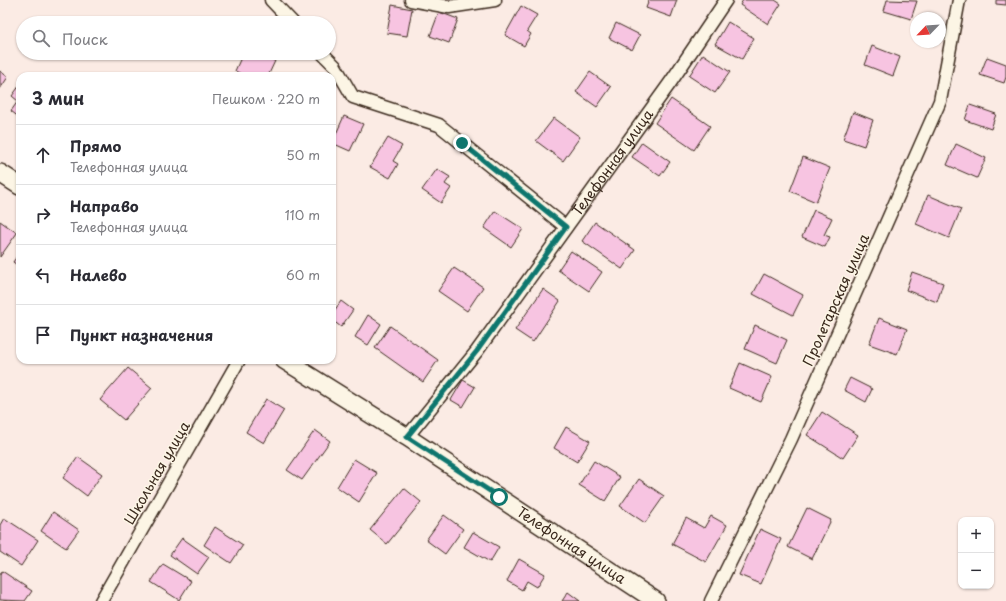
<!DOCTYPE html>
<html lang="ru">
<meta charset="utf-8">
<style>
body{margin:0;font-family:"Playpen Sans",sans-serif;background:#f7f7f7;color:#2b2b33}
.controls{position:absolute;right:12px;bottom:12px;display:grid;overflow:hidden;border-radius:8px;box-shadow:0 1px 3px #0004}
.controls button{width:36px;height:36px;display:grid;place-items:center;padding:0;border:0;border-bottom:1px solid #e1e1e2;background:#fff;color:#2b2b33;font:20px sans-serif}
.compass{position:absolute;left:910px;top:12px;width:36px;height:36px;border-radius:50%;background:#fff;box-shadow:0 1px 3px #0004;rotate:245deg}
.stop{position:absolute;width:12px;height:12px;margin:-9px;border:3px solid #0f766e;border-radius:50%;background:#fff}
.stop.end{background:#0f766e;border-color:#fff;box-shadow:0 1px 4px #0008}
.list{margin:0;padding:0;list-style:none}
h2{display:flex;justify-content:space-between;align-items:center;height:52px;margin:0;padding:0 16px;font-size:17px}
h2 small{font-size:13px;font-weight:400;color:#7c7c81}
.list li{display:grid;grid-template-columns:26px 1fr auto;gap:12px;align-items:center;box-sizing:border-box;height:60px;padding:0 16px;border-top:1px solid #e1e1e2}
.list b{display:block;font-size:15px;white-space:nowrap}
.list p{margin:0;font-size:13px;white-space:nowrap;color:#7c7c81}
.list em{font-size:13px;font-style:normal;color:#7c7c81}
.icon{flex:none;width:22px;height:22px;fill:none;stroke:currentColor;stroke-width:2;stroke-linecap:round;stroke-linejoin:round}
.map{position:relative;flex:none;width:1006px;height:601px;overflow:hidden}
.search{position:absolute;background:#fff;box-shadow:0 1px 3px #0004;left:16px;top:16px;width:320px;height:44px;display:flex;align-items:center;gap:10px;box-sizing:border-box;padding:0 14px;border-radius:22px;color:#7c7c81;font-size:15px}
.panel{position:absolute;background:#fff;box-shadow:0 1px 3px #0004;left:16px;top:72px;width:320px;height:292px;border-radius:12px}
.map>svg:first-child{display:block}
</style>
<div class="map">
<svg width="1006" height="601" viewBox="0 0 1006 601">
<rect width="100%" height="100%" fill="#fbebe4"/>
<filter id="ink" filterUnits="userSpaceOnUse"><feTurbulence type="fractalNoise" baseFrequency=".025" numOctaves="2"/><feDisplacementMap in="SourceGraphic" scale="8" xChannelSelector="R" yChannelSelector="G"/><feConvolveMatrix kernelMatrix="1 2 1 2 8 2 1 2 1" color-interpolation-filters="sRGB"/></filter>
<g filter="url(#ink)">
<path fill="#f7c4e1" stroke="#3b2a1e" d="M649,0H677L671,17L646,8Z
M743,0H775L781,4L768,24L740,5Z
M887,0L917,1L911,19L884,11Z
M996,0H1006V5L996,4Z
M392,5L412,9L407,36L387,33Z
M521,6L537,15L527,31L531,34L524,46L505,35Z
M439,12L458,19L449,43L430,36Z
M728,22L754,38L742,59L715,44Z
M616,23L640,35L632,50L609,38Z
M872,46L900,57L893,76L865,65Z
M243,53H258L275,61L268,76H246L235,71Z
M703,54L730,72L715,93L689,76Z
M987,57L1006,64V77L1004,83L980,75Z
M0,71L8,77L0,89Z
M590,72L611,87L597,107L576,92Z
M20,85V118L11,111L18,101L12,96Z
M671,99L710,126L694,150L655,123Z
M970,105L996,114L991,129L965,120Z
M853,112L873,120L864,146L843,139Z
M344,116L363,124L350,151L332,143Z
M554,118L580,137L563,161L536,141Z
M388,138L402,146L393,161L398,164L390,178L370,167Z
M642,142L670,162L660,176L632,157Z
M956,144L986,158L977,178L947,165Z
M803,157L830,168L816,202L790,191Z
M437,169L450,177L445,184L451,188L441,203L422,190Z
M928,195L961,209L949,238L916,224Z
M814,210L832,218L824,235L830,237L825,247L802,237Z
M495,211L523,229L511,247L484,228Z
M0,221L17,233L0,257Z
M595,222L635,250L622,269L582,241Z
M571,251L602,272L589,291L558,270Z
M20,252V267L13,262Z
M454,268L483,287L467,311L438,291Z
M912,272L943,283L937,302L906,290Z
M764,274L803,295L793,315L753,294Z
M543,289L560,301L533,342L515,330Z
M341,301L353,310L341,327L332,320V314Z
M368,315L381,324L368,345L355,337Z
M879,318L907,329L897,354L869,344Z
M755,325L787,340L777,363L745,349Z
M390,326L438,360L423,382L375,348Z
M740,363L772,377L761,402L729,388Z
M128,368L152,388L124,420L100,400Z
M850,378L872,389L866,402L844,390Z
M463,380L475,387L463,407L451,400Z
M266,399L284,410L264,443L246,432Z
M822,412L858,435L843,458L807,435Z
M566,427L590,441L577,462L554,448Z
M315,430L330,441L302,480L287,470Z
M78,457L102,474L87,496L63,478Z
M354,459L377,473L359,502L337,487Z
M594,461L620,477L605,501L579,485Z
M639,479L664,496L645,523L620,506Z
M404,488L421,502L387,544L370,530Z
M807,508L831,520L812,559L788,547Z
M53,512L79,530L66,548L41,531Z
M444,515L463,529L445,554L426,540Z
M711,516L727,525L706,562L672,544L686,518L704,528Z
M4,518L38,540L21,566L0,552V525Z
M215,527L243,545L231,563L204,545Z
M760,529L781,539L761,584L739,575Z
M473,532L499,547L490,562L464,547Z
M182,538L209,557L197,574L170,555Z
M519,559L545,574L537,587L527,581L522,590L507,581Z
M163,564L191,581L179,600L151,582Z
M2,571L32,591L25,601L0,600V575Z
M568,592L580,601H562Z"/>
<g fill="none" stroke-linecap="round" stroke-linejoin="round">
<defs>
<g id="street">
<path d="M271,0L293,23"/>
<path d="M411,0L449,7L495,0"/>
<path d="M322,53L335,66L353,97L439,125L566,227"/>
<path id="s1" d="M407,437L477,351L670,83L726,0"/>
<path d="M101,601L239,360"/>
<path d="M711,601L791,439L940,101L959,0"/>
</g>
<g id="secondary">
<path d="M0,173L20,186"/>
<path id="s2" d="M284,360L407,437L656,601"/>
</g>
</defs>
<use href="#street" stroke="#3b2a1e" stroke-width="15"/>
<use href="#secondary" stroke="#3b2a1e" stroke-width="20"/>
<use href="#street" stroke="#fcf5e5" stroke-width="12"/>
<use href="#secondary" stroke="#fcf5e5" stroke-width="17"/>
</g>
</g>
<g fill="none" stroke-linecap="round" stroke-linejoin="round" filter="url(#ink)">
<path stroke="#0f766e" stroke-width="5" d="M462,143L566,227L477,351L407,437L499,497"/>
</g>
<g text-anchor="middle" stroke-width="3" stroke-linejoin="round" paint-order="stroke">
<g font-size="14" fill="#3b2a1e" stroke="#fcf5e5">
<text dy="5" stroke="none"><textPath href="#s1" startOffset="343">Телефонная улица</textPath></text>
<text transform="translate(836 300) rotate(-66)" y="5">Пролетарская улица</text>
<text transform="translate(157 473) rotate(-60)" y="5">Школьная улица</text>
<text dy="5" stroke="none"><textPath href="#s2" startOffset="342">Телефонная улица</textPath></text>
</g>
</g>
</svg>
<div class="controls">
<button>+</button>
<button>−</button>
</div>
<svg class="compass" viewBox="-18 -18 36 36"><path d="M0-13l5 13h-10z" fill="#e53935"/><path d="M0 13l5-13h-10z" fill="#7c7c81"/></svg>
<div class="stop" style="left:499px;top:497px"></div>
<div class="stop end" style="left:462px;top:143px"></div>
<div class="search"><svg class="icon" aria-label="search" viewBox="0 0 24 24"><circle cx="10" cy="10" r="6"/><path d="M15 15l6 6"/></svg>Поиск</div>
<section class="panel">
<h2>3 мин<small>Пешком · 220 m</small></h2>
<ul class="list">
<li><svg class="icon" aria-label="ahead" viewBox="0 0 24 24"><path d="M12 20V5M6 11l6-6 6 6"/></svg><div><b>Прямо</b><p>Телефонная улица</p></div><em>50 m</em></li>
<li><svg class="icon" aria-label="right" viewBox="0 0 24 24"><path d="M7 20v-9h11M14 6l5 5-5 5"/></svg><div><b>Направо</b><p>Телефонная улица</p></div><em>110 m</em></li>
<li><svg class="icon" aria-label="left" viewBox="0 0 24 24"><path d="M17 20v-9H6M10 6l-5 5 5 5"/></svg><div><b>Налево</b></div><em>60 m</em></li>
<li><svg class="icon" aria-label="arrive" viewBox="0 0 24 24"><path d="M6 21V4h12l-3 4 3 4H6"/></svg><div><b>Пункт назначения</b></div></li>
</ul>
</section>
</div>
